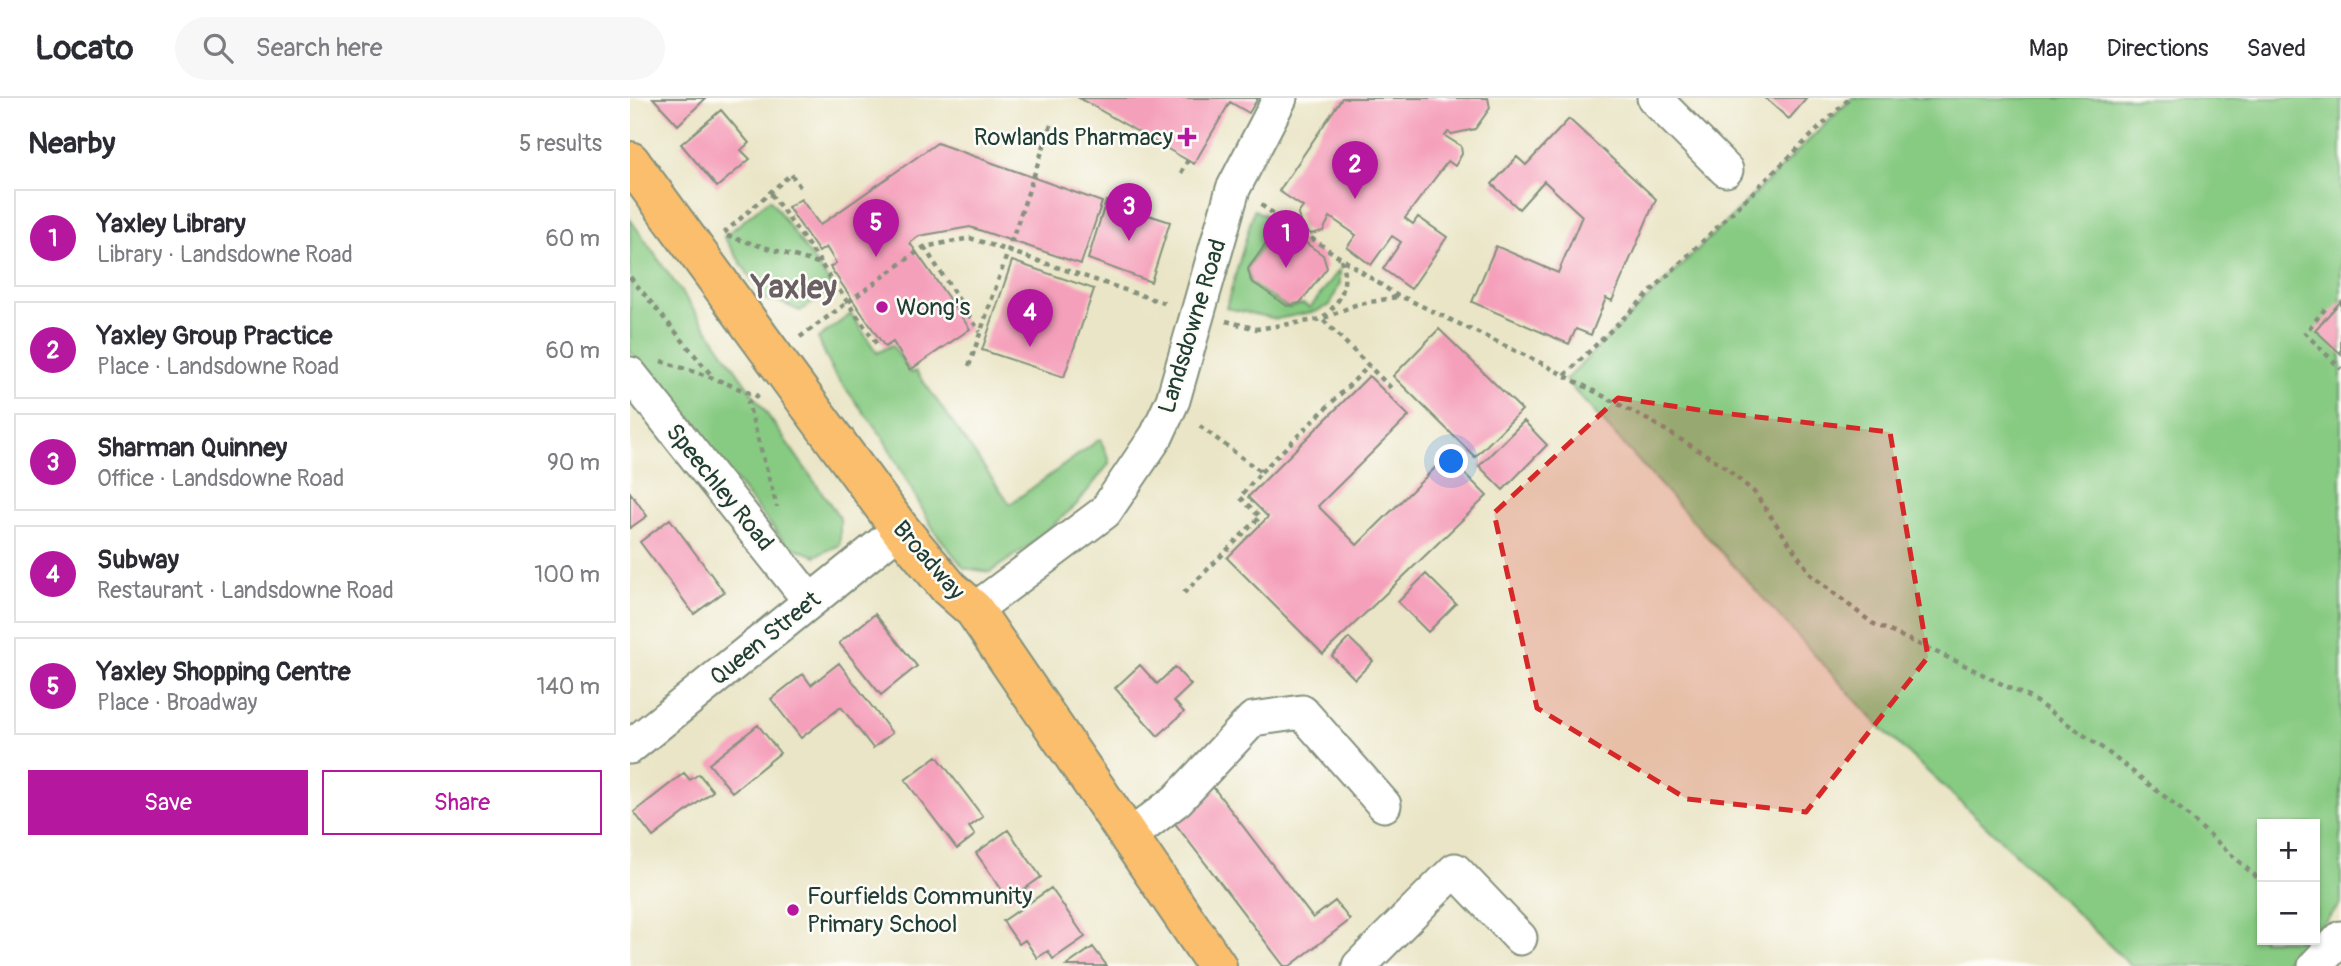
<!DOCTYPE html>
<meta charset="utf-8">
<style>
body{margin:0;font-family:Pangolin,sans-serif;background:#f7f7f7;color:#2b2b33}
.controls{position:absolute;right:21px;bottom:21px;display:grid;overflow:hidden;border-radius:0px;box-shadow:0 2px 5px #0004}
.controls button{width:63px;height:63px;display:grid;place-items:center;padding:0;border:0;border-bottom:2px solid #e1e1e2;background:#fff;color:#2b2b33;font:35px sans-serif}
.you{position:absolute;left:822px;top:364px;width:24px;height:24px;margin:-18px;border:5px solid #fff;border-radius:50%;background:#1a73e8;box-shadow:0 0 0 10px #1a73e833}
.badge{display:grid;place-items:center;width:46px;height:46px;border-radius:50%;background:#b5179e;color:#fff;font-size:23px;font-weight:700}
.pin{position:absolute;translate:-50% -58px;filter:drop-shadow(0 2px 4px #0008)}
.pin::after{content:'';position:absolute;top:37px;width:24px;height:21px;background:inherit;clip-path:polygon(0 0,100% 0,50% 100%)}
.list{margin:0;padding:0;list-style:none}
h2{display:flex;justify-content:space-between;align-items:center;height:91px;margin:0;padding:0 28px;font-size:30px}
h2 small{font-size:23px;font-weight:400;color:#7c7c81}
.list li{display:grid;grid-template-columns:46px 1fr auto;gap:21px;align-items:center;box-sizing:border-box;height:98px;margin:0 14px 14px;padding:0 14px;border:2px solid #e1e1e2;border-radius:0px}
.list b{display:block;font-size:26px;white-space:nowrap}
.list p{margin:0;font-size:23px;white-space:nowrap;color:#7c7c81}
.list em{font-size:23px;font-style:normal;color:#7c7c81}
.actions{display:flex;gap:14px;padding:21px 28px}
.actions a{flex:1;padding:16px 0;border:2px solid #b5179e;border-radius:0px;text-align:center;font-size:24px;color:#b5179e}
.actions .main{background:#b5179e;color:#fff}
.icon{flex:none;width:38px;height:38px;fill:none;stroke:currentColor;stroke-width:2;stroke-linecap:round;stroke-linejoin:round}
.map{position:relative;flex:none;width:1711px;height:868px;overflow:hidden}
header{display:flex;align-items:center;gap:42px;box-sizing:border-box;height:98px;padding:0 35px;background:#fff;border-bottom:2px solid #e1e1e2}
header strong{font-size:33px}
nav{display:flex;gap:38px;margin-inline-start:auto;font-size:24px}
.search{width:490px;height:63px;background:#f7f7f7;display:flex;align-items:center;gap:18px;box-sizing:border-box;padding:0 24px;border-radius:38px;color:#7c7c81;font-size:26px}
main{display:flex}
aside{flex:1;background:#fff}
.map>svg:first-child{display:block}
</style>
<header>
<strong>Locato</strong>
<div class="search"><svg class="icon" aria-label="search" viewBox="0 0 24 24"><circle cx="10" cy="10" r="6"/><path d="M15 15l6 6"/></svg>Search here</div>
<nav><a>Map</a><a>Directions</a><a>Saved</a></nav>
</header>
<main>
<aside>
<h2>Nearby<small>5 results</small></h2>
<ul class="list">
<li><span class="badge">1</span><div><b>Yaxley Library</b><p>Library · Landsdowne Road</p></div><em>60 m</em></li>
<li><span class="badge">2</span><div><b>Yaxley Group Practice</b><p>Place · Landsdowne Road</p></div><em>60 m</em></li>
<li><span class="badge">3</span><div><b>Sharman Quinney</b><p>Office · Landsdowne Road</p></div><em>90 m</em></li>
<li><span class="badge">4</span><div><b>Subway</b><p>Restaurant · Landsdowne Road</p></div><em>100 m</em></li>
<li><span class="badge">5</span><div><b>Yaxley Shopping Centre</b><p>Place · Broadway</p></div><em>140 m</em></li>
</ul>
<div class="actions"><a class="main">Save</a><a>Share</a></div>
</aside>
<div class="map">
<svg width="1711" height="868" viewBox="0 0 1711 868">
<rect width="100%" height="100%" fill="#fdfcf7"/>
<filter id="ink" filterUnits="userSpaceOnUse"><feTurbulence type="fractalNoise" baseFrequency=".0143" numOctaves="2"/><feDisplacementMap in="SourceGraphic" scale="14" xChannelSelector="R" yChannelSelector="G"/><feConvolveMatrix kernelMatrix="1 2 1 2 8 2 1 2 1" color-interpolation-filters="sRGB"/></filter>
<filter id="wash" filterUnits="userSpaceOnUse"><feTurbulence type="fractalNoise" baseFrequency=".00686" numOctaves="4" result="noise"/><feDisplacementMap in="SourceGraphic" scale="28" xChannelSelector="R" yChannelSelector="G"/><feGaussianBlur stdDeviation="1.57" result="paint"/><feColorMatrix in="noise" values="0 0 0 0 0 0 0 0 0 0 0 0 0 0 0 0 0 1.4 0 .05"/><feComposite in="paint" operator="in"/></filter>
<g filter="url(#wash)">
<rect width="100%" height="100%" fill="#eae5c6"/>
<path fill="#87ca82" stroke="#53845b" stroke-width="2" d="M1222,0H1711V806L1685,834V726H1632V842H1677L1651,868H1501L1372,743L1250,629L935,282Z
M140,101L204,191L170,213L148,203L135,202L94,139Z
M624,112L635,117L645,131L618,168L620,185L658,210L673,206L680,210L710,171V185L700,207L687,213L647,221L596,210Z
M0,121L210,420V447L185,458L157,447L0,253Z
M221,216L247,255L262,247L281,275L286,273L380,406L470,341L479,361V366L446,407L399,448L360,474L334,470L305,434L252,338L203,274L188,240Z"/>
<g id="blocks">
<path fill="#f5a0bb" d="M23,0H76L48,27Z
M449,0H628L619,15L600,4L564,66Z
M712,0H858L860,10L845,31L822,36L818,34L815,38L831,48L832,56L825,68L818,63L775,120L783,126L788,119L817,139L781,191L753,171L771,144L762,138L741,167L717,149L726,137L700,119L693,133L681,136L671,128L668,116L673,109L649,93Z
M1135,0H1177L1159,21Z
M91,12L119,45L111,52L120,61L87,89L51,46Z
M939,21L1026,101L982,203L976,200L961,237L946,231L939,246L842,204L866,148L928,175L952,118L914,83L889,111L862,86L887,59L896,67Z
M307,45L472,104L451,166L340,129L289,138L280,145L340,231L280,272L263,244L255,249L200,169L206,165L196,149L189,154L158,109L171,101L190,127Z
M476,103L540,124L521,184L458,161Z
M656,131L693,157L697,170L670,205L657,208L621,183L618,171L644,134Z
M382,163L464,191L434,279L352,252Z
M1711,203V256L1685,232Z
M809,231L892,312L845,359L763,278Z
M739,278L779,318L688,408L727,447L817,358L857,398L693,556L597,460L638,419L618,399Z
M894,323L917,347L873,392L849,368Z
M0,394L17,418L0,430Z
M40,421L94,494L64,516L10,444Z
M796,476L826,506L798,534L768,504Z
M245,516L287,568L251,597L209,545Z
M719,540L743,563L725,581L702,558Z
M209,565L262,635L243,650L211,609L171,640L141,601L173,576L181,587Z
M510,567L527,586L545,569L561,587L544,603L554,614L528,638L485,590Z
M128,627L150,655L102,694L79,666Z
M307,658L353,719L339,729L345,737L327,751L275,682Z
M54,675L60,682L69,676L83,693L23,739L4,714Z
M580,685L683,820L705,803L720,822L660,868H654L537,715Z
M378,732L411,779L379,802L346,755Z
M421,790L455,839L423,861L418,853L407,860L395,842L389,846L373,823Z
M463,849L477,868H436Z"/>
</g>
</g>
<g filter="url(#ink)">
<use href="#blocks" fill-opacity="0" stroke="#84917d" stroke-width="2"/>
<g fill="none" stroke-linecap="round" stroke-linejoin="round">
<defs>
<path id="minor" d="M1024,0L1096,72
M0,276L180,503
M344,512L475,414L527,337L543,302L603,91L650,0
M0,649L270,431
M499,739L547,702L623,621L672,614L754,707
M729,868L825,772L890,840
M1685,868L1711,840"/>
<path id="major" d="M0,63L270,431L319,490L344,512L587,868"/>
</defs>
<use href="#minor" stroke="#84917d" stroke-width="37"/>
<use href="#major" stroke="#84917d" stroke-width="42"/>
<path stroke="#84917d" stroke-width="4.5" stroke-dasharray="5 5" stroke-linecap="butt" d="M551,75L558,62
M141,96L191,165
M631,107L768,198L777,201L911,265L1022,324L1091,366L1124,394L1182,478L1242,525L1330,565L1402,601L1475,652L1548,709L1632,784
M94,135L161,76L170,89
M97,138L191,166L248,248
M294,149L350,234
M711,161C719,189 712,202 692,221L725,207L767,199
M0,179L82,278
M1695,211L1675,235L1711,271
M596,223L627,231L692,221L761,290
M170,239L294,149L340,140L537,206
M31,263L83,280L127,298
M339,268L421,27
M935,277L1220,0
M129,297L118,305L147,409
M631,374L739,268
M554,495L630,419L610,399L631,374L567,326"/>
<use href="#minor" stroke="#fff" stroke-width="33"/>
<use href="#major" stroke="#fabe6d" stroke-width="38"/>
</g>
</g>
<path fill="#d62828" fill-opacity="0.2" stroke="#d62828" stroke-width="5" stroke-dasharray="14 9" stroke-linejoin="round" d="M988,300L1083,314L1260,334L1298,559L1176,714L1057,701L907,610L864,415Z"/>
<g fill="#b5179e" stroke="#fdfcf7" stroke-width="2.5">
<path d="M553.5 28.5h7v7h7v7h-7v7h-7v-7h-7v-7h7z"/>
<circle cx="252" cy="209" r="7"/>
<circle cx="163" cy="812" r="7"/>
</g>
<g text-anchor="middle" stroke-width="5" stroke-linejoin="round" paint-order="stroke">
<g font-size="24" fill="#1f3d34" stroke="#fdfcf7" text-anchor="start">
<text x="543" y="47" text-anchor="end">Rowlands Pharmacy</text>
<text x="266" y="217">Wong's</text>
<text x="177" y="806">Fourfields Community<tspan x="177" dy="28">Primary School</tspan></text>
</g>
<g font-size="24" fill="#1f3d34" stroke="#fdfcf7">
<text transform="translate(562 228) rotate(-73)" y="8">Landsdowne Road</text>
<text transform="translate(90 389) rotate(51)" y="8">Speechley Road</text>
<text transform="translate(299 462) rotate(49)" y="8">Broadway</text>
<text transform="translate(135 540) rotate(-39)" y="8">Queen Street</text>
</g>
<g font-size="32" font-weight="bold" fill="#6a6063" stroke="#fdfcf7">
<text x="164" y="200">Yaxley</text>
</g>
</g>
</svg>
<div class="controls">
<button>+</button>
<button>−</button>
</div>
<div class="you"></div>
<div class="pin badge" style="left:656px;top:170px">1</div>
<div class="pin badge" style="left:725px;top:101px">2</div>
<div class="pin badge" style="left:499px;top:143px">3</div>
<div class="pin badge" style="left:400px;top:249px">4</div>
<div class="pin badge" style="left:246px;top:159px">5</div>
</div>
</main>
